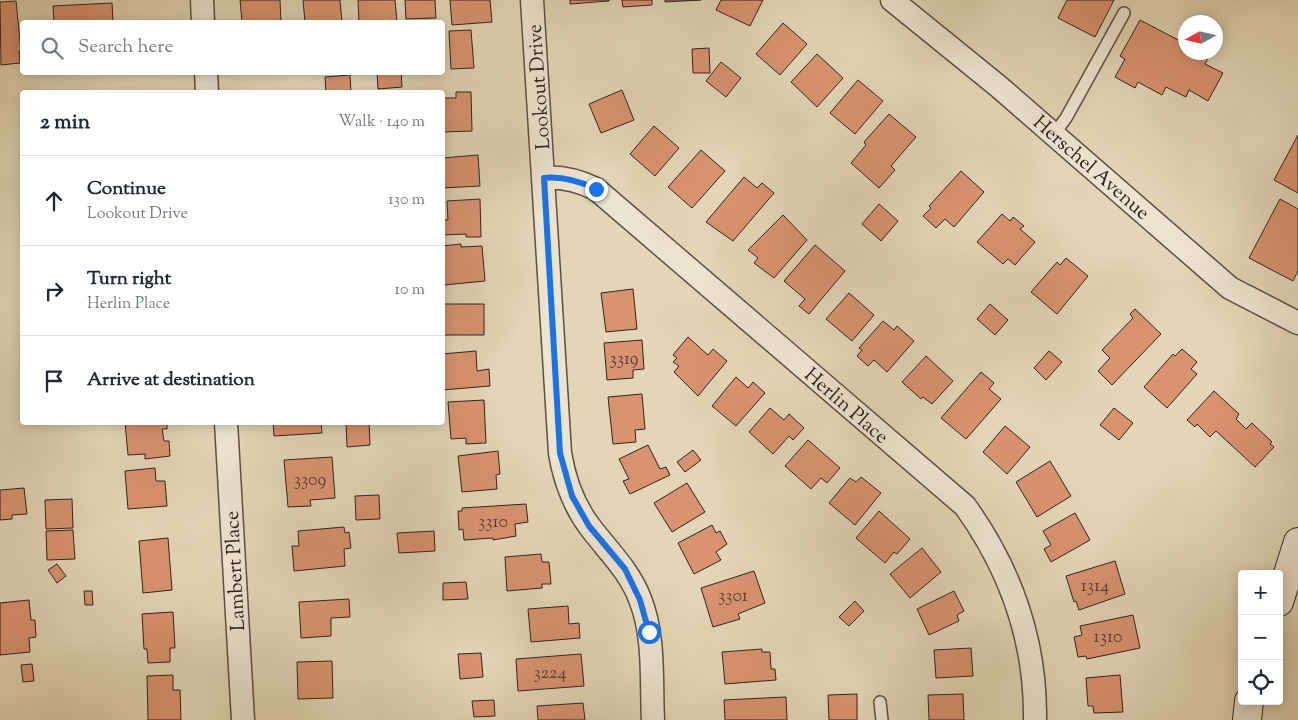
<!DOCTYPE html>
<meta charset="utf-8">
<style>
body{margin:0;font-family:"Sorts Mill Goudy",serif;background:#f2f2f3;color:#1f2937}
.controls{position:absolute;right:15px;bottom:15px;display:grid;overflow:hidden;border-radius:5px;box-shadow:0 2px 12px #0003}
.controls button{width:45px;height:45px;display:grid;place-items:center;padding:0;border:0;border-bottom:1px solid #e0e1e3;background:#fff;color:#1f2937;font:25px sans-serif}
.compass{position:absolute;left:1178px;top:15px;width:45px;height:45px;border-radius:50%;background:#fff;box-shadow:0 2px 12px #0003;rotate:262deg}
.stop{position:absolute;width:15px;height:15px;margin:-11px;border:4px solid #1a73e8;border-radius:50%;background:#fff}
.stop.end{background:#1a73e8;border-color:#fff;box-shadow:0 1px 5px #0008}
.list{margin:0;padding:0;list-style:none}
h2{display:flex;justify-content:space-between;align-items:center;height:65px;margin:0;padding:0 20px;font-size:21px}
h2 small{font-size:16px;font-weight:400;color:#747a83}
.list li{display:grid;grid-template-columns:32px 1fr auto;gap:15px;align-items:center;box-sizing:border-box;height:90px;padding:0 20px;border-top:1px solid #e0e1e3}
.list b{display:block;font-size:19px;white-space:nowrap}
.list p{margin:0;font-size:16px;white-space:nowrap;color:#747a83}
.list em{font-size:16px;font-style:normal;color:#747a83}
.icon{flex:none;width:28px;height:28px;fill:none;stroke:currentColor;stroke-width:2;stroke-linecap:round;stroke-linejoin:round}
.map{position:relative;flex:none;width:1298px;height:720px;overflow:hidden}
.search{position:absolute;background:#fff;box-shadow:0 2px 12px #0003;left:20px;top:20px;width:425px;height:55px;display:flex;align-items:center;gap:12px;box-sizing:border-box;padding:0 18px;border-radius:5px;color:#747a83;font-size:19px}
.panel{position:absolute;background:#fff;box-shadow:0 2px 12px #0003;left:20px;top:90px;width:425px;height:335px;border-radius:5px}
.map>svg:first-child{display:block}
</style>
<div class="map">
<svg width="1298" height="720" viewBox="0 0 1298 720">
<rect width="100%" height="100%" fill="#e3d6b6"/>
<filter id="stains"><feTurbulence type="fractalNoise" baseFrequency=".004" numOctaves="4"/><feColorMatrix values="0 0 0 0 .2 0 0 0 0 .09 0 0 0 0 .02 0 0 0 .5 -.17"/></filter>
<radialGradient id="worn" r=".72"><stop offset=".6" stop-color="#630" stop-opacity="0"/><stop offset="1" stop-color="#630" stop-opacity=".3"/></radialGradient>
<path fill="#d99371" stroke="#2f241d" d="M240,0H280L281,22H242Z
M303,0H340L342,22H305Z
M358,0H395L397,22H359Z
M405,0H435L436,18L406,19Z
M450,0H490L492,22L452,25Z
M570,0H609V1L570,4Z
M622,0H652V5L623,7Z
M665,0H701L665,2Z
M721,0H763L750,26L716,10Z
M1067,0H1114L1095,37L1058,18Z
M16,1L21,51H19L20,63L1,65L0,2Z
M112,3L113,22H54L53,6Z
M1140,20L1186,44V52H1202L1209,56L1205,64L1223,73L1208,101L1189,90L1186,97L1166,87L1162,95L1138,82L1135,88L1115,77L1125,59L1120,56Z
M783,23L807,44L780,75L756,54Z
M471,30L474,68L451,69L449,31Z
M709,48L710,73H693L692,49Z
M817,54L843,78L817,107L791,82Z
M721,62L741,78L726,97L706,81Z
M377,72H401L402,87L378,89Z
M350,75L351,92H326L325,77Z
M858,80L883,101L855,134L830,113Z
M622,90L634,120L601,133L589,104Z
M456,92H471L472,131L442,132V98H456Z
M889,114L916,137L891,166L895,170L879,188L851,163L866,145L864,142Z
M654,126L679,148L655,176L630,154Z
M1298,135V193L1274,180Z
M701,150L725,171L692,208L668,187Z
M478,155L480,186L442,188V158Z
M961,171L984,192L954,227L945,219L936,228L923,216L931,208L929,206Z
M744,177L757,188L762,183L774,193L733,241L706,222Z
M480,199L481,237H466V234L443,235L442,220H448L447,201Z
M1280,199L1298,209V271L1293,281L1249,258Z
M879,204L898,221L881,241L862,224Z
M1002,214L1010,221L1013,217L1024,226L1020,229L1035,242L1015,265L1008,259L1003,264L977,242Z
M783,215L807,240L774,278L754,263L758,258L748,250Z
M461,244V247L482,246L485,281L444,285L442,246Z
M815,245L845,271L809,314L799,306L805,299L784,281Z
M1066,258L1088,276L1057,314L1031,292L1057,262L1060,265Z
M633,289L637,329L606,332L601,293Z
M849,293L874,315L852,341L826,319Z
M442,304H484V335H442Z
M990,304L1008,320L995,335L977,319Z
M1135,309L1161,334L1112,385L1098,371L1110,358L1102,350L1133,318L1130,314Z
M883,321L894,330L897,326L914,341L887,372L874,360L868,366L857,356L862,350L859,348Z
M688,337L708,355L713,349L727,361L698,396L674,372L679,366L673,362L677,358L673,355Z
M642,340L644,369L633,370V378L607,380L604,343Z
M1182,349L1197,362L1191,369L1197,374L1167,408L1144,387L1173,354L1175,356Z
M476,351L477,371L489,369L490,386L442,390V354Z
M1049,351L1062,362L1046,380L1034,368Z
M926,356L953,381L932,404L923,397L921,399L902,382Z
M981,372L994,383L989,389L1001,399L966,439L941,418Z
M736,377L748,388L753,382L765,393L736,426L712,406Z
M1214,391L1239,414L1236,419L1246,429L1252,423L1272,442L1270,444L1274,447L1255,467L1216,431L1210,437L1197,424L1195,427L1187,420Z
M642,394L645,429L635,430L636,442L613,444L608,397Z
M484,400L486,443L466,444V438L451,439L448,402Z
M770,408L784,420L789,414L804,428L793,440L789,436L773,454L749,432Z
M1114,408L1133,423L1119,440L1100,425Z
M125,422H167V429H162L164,441H169L170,456L145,459V454L128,455Z
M273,422H321L322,433L274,436Z
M369,422L370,445L347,447L346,422Z
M1005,426L1030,447L1007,474L983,452Z
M808,440L840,468L827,483L821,478L811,489L785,466Z
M648,445L660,469L666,467L670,475L630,494L623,481L629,479L619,459Z
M693,450L701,460L685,472L677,462Z
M498,451L500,474L496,475L497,489L462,492L458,456Z
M332,457L335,498L310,500L311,506L288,507L284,460Z
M1050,461L1071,496L1037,517L1016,482Z
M155,468L156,481H165L167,506L128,509L125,471Z
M861,477L881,493L855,525L829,503L850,478L856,482Z
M687,483L705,512L672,532L654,503Z
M24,488L27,514L12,515V519L0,520V490Z
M379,495L380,519L356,520L355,496Z
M72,499L73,528L46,529L45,500Z
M526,504L528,522L515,524L516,536L493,540V538L464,540L463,529L459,530L458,511H462V508Z
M879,511L910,539L897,554L894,552L885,563L856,538Z
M1075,513L1090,540L1051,562L1044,549L1051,545L1043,531Z
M712,525L716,533L720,531L727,544L716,552L721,560L694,574L678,543Z
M344,527L345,533L349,532L351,548L344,549L345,566L294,571L292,546H299L298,531Z
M73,530L75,559L47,560L46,531Z
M434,531L435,551L399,553L397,533Z
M168,538L172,590L143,593L139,541Z
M922,548L941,572L910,598L890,574Z
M541,554L542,562H549L551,584H542V588L507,591L505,557Z
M1115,561L1125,594L1079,610L1076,601L1074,602L1066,576Z
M57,564L66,576L57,583L48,570Z
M754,571L765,603L738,614L740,619L713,627L701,588Z
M466,582L468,599L443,600V583Z
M84,591H92L93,605H85Z
M954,591L964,611L957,615L959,621L929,635L917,609Z
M349,599L350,617L331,618V636L301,638L299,602Z
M29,600L31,620H35L36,637L29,638L30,652L0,655V603Z
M855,601L864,611L849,626L839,617Z
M568,606L569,624L579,623L580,638L531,642L528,609Z
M173,612L175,648H170V662L148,663L147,649H144L142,614Z
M1133,615L1140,648L1087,659L1086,656L1078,657L1074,637L1082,635L1080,626Z
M971,648L973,676L936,678L934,650Z
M762,649V652H770L771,669H775L776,680L725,684L722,652Z
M481,653L483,677L460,679L458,654Z
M581,654L584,686L518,691L516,659Z
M332,661L333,698L298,699L297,662Z
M32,664L34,681L23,682L21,665Z
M173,675V690H180L181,720H148L147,676Z
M1120,675L1123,712L1094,713L1093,706H1088L1086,678Z
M857,694V720H829L828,695Z
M963,694L964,720H929L928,695Z
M786,697L787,720H725L724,700Z
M494,700L495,716L474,717L472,701Z
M583,703L585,720H538L537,706Z"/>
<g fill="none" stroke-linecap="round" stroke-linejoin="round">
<defs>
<path id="service" d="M1054,134L1066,118L1124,13
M880,702L882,720"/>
<path id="minor" d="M202,0L203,22
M532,0L560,453C564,478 574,506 590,527C608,551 629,570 640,599C655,636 651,681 653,720
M892,0L998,86L1230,288L1298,323
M206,72L207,92
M544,178C563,176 579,181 596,189L965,506C1011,570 1036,641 1035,720
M226,422L243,720"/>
<path id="secondary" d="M1279,602L1298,542
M1247,720L1249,701"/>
</defs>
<use href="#service" stroke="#5c5043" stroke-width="14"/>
<use href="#minor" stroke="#5c5043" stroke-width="25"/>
<use href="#secondary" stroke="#2f241d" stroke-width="30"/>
<use href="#service" stroke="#ede4d0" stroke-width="11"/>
<use href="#minor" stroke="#ede4d0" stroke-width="22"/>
<use href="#secondary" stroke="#ede4d0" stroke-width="28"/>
</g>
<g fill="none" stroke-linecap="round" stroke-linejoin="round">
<path stroke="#1a73e8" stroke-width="6" d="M596,189C579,181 563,176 544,178L560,453L572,496L589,526L625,569L640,600L649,632"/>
</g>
<g text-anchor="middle" stroke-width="4" stroke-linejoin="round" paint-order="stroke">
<g font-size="18" fill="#5a4032">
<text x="624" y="364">3319</text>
<text x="310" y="485">3309</text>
<text x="493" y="527">3310</text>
<text x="1095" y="591">1314</text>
<text x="733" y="601">3301</text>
<text x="1108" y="642">1310</text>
<text x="550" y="678">3224</text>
</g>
<g font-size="20" fill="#2f241d" stroke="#ede4d0">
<text transform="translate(538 87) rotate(-94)" y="7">Lookout Drive</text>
<text transform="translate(1092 167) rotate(41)" y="7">Herschel Avenue</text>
<text transform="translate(847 405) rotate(41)" y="7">Herlin Place</text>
<text transform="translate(234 571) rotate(-93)" y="7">Lambert Place</text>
</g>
</g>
<rect width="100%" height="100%" filter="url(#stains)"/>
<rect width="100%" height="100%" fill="url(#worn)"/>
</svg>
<div class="controls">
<button>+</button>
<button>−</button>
<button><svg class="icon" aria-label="locate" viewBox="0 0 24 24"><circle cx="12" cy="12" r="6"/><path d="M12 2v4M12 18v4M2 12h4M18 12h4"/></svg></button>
</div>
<svg class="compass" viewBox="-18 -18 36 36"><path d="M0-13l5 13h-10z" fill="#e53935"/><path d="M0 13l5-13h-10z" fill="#747a83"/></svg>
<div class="stop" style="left:649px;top:632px"></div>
<div class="stop end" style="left:596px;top:189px"></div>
<div class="search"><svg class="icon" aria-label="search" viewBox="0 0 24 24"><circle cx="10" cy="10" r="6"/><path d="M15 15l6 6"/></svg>Search here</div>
<section class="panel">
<h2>2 min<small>Walk · 140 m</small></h2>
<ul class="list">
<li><svg class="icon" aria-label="ahead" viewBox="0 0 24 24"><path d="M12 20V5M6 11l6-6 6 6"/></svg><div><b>Continue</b><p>Lookout Drive</p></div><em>130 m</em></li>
<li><svg class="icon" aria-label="right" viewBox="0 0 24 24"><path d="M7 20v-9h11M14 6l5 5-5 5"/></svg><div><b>Turn right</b><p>Herlin Place</p></div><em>10 m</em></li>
<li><svg class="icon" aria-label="arrive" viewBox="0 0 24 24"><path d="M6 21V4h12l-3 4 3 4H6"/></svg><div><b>Arrive at destination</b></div></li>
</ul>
</section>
</div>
